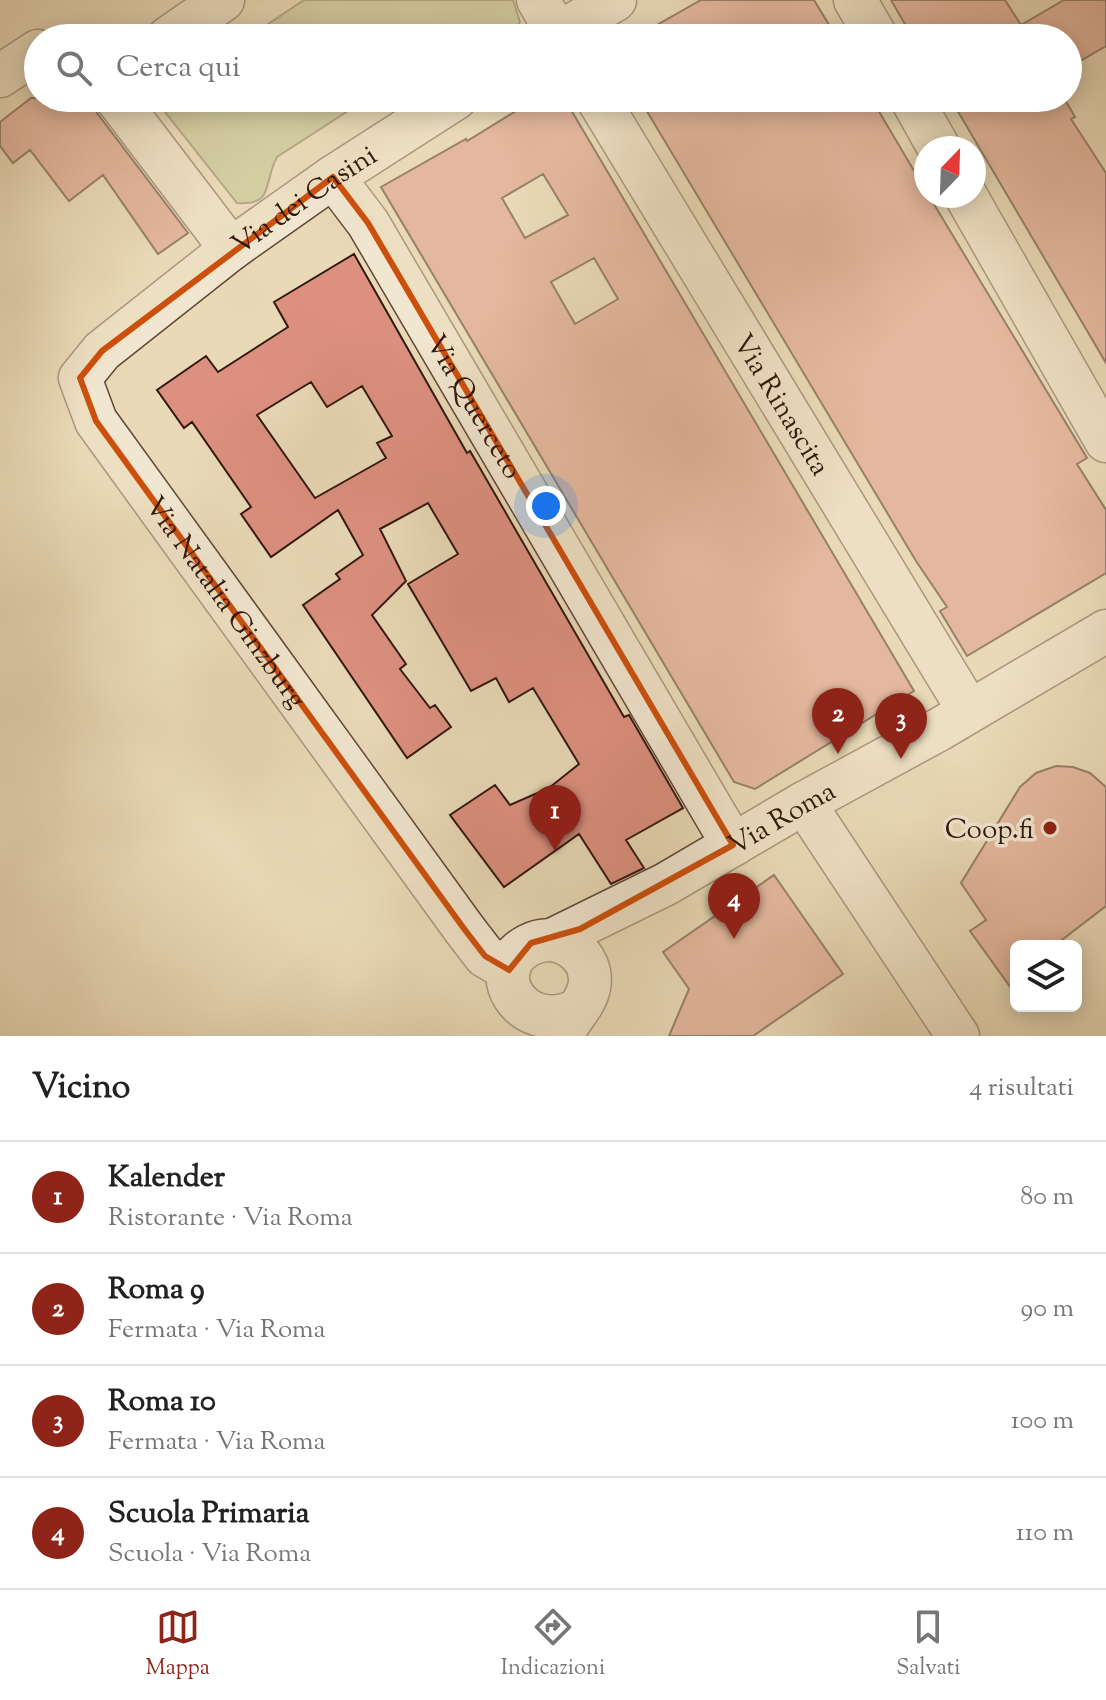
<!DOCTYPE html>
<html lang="it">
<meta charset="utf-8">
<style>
body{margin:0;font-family:"Sorts Mill Goudy",serif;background:#f6f6f6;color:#222}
.controls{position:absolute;right:24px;bottom:24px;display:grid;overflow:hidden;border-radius:12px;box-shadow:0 4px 20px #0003}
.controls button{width:72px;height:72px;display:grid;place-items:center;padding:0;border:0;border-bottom:2px solid #e0e0e0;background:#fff;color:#222;font:40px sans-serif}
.compass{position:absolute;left:914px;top:136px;width:72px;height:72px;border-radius:50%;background:#fff;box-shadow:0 4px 20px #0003;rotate:23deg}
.you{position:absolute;left:546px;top:506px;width:28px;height:28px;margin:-20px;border:6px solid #fff;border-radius:50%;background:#1a73e8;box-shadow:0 0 0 12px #1a73e833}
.badge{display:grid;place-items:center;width:52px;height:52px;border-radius:50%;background:#8f2418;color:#fff;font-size:26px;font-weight:700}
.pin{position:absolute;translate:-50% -66px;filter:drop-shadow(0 2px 4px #0008)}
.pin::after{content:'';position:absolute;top:42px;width:28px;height:24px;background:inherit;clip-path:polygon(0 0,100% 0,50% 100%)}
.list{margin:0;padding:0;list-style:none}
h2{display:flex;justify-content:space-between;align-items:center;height:104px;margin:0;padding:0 32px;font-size:34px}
h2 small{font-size:26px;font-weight:400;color:#767676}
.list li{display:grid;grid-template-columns:52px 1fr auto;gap:24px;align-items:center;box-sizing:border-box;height:112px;padding:0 32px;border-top:2px solid #e0e0e0}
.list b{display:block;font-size:30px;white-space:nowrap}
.list p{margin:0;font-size:26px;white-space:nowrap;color:#767676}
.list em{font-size:26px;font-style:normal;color:#767676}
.icon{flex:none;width:44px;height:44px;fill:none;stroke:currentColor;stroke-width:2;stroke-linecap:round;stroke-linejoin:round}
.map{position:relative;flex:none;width:1106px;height:1036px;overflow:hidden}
.search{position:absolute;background:#fff;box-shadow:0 4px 20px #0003;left:24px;right:24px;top:24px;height:88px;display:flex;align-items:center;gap:20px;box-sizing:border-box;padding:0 28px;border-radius:44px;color:#767676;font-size:30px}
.sheet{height:552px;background:#fff}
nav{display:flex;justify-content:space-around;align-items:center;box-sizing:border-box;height:112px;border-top:2px solid #e0e0e0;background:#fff;font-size:22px;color:#767676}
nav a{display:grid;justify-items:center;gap:4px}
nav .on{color:#8f2418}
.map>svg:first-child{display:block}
</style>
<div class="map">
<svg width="1106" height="1036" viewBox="0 0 1106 1036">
<rect width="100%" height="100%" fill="#e9d9b7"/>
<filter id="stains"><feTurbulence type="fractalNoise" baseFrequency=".0025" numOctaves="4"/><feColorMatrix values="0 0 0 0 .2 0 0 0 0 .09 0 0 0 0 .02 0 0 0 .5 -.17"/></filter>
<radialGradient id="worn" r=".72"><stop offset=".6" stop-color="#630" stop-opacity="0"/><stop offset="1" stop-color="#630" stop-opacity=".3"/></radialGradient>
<path fill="#bbbe8b" stroke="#776b4c" stroke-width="2" d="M304,0H513L520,22C511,37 493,30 478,27L461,38H247Z
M154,98H368L277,157C263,182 275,206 237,203Z"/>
<path fill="#dd9080" stroke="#33180e" stroke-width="2" fill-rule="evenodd" d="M701,0H814L837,38H634Z
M891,0H1005L1021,25L1064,0H1106V46L1080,61L1068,38H913Z
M31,98H92L97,113L188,233L158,254L103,175L69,201L30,150L13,163L0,146V122Z
M537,98H564L914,691L755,789L734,782L381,187L466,139L467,141ZM543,174L568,215L525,238L502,198ZM594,258L618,299L575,324L551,282Z
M639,98H871L926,191V196H929L1087,458L1077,464L1106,510V573L967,656L940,611L947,607L916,561Z
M950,98H1064L1075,117L1071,119L1106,173V363Z
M354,254L467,453L470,451L624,717L629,715L683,808L626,840L644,868L611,884L579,834L504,887L450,815L495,785L510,805L549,788L579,764L533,688L509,702L496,678L471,691L408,584L458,554L428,503L380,529L406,581L372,615L406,664L400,669L430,708L435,705L451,727L407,758L303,605L340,579L336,574L363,555L338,510L271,557L241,514L251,507L192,422L184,428L157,390L206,356L218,372L288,327L274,302ZM311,382L327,407L362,386L392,436L377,443L386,458L315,498L257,415Z
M1056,766L1073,767L1090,773L1106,787V906L1054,946H1016V995L970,931L986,920L961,883L1020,787L1036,773Z
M774,875L843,974L753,1036H669L689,989L663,952Z"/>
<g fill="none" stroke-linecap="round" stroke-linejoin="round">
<defs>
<g id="minor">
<path d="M538,0L560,38"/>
<path d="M855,0L877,38"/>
<path d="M168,38L223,0"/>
<path d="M550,38L615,0"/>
<path d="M0,76L38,51"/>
<path id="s1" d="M116,98L231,249L333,177L456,98"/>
<path id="s2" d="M597,98L969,711"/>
<path d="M911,98L939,148"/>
<path id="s3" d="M333,177L368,223L733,845"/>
<path d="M966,196L1106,441"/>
<path id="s4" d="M231,249L102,351L80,378L96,421L465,930L485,956L509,970"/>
<path d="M804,803L958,1036"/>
<path id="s5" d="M554,939L666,884L804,803L940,729L1106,631"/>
<path d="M561,1036C569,1020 585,1005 589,988C596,955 559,929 529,945C481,970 522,1036 575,1011"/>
</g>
</defs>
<use href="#minor" stroke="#604838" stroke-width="45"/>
<use href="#minor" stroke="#f1e6d0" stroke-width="42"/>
</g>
<path d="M0 0H1106V1036H0ZM333,177L368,223L733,845L580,929L531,943L509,970L485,956L465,930L96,421L80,378L102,351Z" fill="#e9d9b7" fill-opacity=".55" fill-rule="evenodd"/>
<path fill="none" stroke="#cd4f0c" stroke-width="6" stroke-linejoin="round" d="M333,177L368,223L733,845L580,929L531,943L509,970L485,956L465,930L96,421L80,378L102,351Z"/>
<circle fill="#8f2418" stroke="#f1e6d0" stroke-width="3" cx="1050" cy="828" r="8"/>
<g text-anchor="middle" stroke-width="7" stroke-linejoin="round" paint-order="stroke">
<g font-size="28" fill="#33180e" stroke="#f1e6d0">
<text dy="10" stroke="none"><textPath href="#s1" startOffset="278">Via dei Casini</textPath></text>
<text dy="10" stroke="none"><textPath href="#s2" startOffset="358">Via Rinascita</textPath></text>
<text dy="10" stroke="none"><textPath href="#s3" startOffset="270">Via Querceto</textPath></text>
<text dy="10" stroke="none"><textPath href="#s4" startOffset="468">Via Natalia Ginzburg</textPath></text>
<text dy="10" stroke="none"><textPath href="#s5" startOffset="258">Via Roma</textPath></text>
</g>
<g font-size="28" fill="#33180e" stroke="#f1e6d0" text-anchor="end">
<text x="1034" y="838">Coop.fi</text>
</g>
</g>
<rect width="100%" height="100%" filter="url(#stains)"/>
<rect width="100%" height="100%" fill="url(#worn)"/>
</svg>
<div class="controls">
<button><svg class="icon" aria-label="layers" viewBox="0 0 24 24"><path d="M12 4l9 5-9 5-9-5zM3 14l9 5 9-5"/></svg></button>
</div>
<svg class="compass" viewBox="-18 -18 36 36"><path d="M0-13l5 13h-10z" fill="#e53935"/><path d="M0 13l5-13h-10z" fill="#767676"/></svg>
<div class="you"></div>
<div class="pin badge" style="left:555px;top:851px">1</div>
<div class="pin badge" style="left:838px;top:754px">2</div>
<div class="pin badge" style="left:901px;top:759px">3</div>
<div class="pin badge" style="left:734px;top:939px">4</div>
<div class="search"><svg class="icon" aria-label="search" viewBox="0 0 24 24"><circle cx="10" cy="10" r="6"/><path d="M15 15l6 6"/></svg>Cerca qui</div>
</div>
<section class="sheet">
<h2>Vicino<small>4 risultati</small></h2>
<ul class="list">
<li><span class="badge">1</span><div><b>Kalender</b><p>Ristorante · Via Roma</p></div><em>80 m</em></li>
<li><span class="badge">2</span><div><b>Roma 9</b><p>Fermata · Via Roma</p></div><em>90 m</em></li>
<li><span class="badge">3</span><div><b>Roma 10</b><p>Fermata · Via Roma</p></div><em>100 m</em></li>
<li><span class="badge">4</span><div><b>Scuola Primaria</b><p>Scuola · Via Roma</p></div><em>110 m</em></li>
</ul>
</section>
<nav>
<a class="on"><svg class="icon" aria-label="map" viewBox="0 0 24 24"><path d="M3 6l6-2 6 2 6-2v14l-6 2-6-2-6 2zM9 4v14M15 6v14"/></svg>Mappa</a>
<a><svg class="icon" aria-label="directions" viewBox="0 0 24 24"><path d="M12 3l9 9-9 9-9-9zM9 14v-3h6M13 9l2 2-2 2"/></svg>Indicazioni</a>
<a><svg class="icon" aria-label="saved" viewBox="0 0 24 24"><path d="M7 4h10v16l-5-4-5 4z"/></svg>Salvati</a>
</nav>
